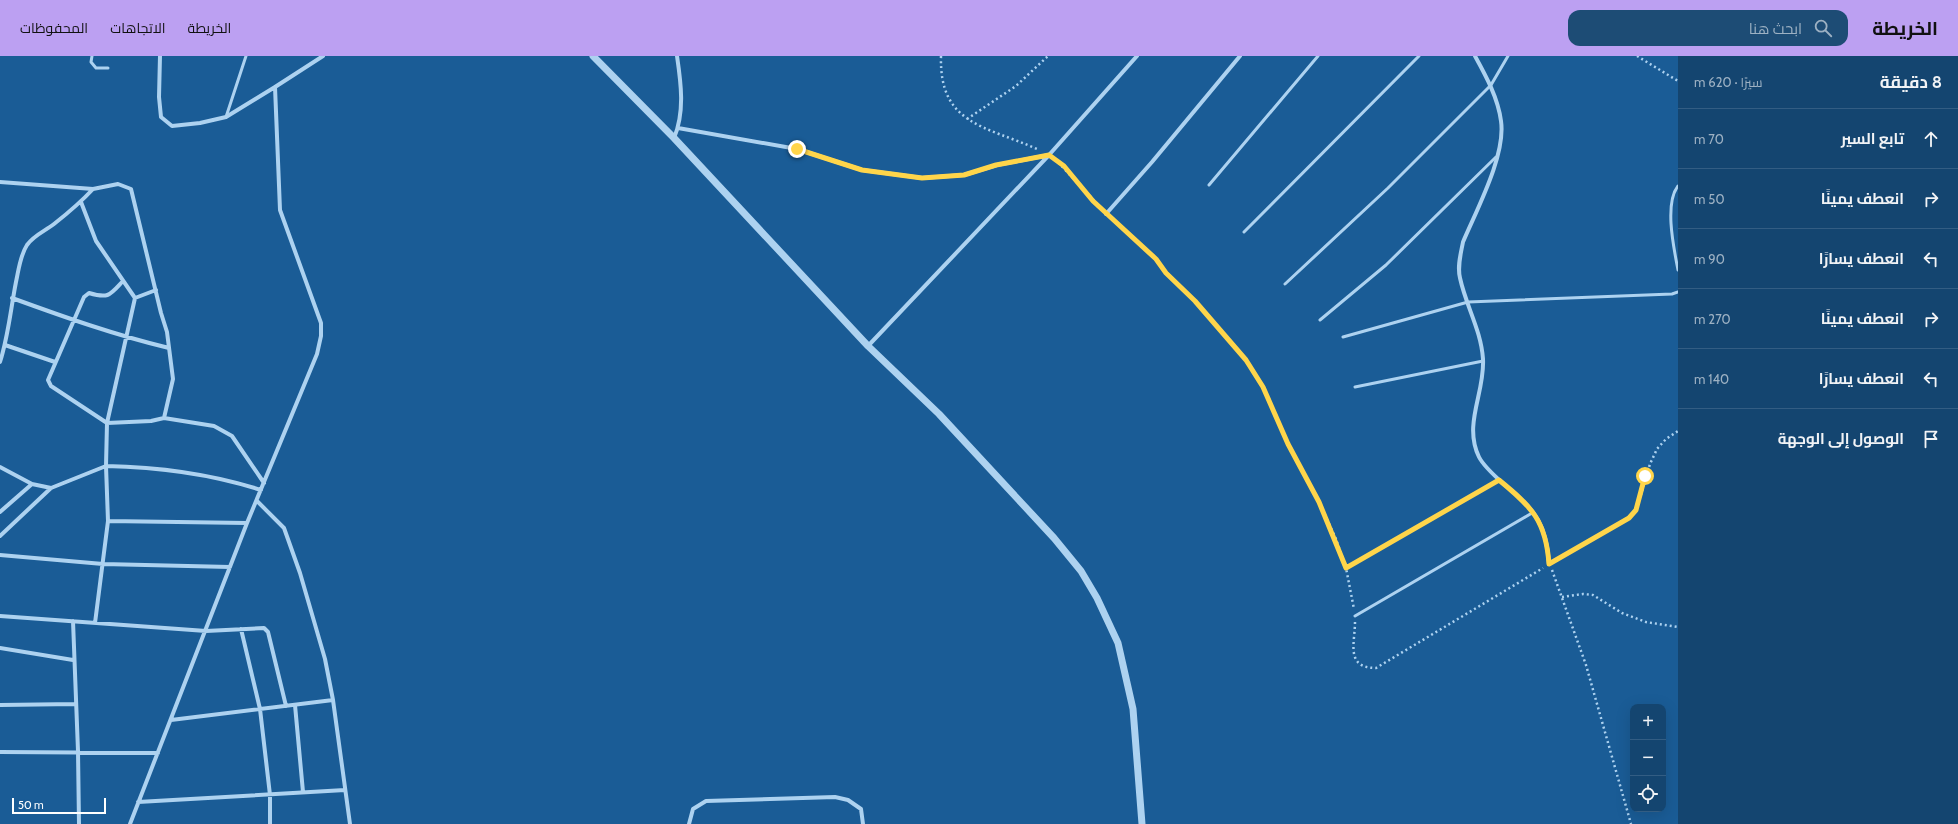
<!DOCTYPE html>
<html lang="ar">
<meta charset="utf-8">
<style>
body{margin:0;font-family:Cabin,Cairo,sans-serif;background:#1d4c75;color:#f1f3f6;direction:rtl}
.controls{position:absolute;right:12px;bottom:12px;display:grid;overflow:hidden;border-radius:8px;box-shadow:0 4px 16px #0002}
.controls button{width:36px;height:36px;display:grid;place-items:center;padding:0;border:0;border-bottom:1px solid #335d83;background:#144570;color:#f1f3f6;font:20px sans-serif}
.scale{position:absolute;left:12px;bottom:10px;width:94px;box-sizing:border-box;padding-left:4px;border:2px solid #fff;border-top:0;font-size:11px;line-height:14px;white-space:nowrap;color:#fff;-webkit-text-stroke:3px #1a5c96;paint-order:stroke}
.stop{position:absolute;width:12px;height:12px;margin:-9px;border:3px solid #ffd54a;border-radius:50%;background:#fff}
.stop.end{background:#ffd54a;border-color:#fff;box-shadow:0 1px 4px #0008}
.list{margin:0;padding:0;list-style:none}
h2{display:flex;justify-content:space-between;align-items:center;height:52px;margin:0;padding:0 16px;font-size:17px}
h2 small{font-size:13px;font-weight:400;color:#9db1c3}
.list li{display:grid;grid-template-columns:26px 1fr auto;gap:12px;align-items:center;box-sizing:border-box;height:60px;padding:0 16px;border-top:1px solid #335d83}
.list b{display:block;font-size:15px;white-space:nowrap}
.list em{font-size:13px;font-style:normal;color:#9db1c3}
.icon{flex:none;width:22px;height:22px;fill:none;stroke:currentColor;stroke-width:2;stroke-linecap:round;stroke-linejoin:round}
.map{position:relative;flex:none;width:1678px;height:768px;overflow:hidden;direction:ltr}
header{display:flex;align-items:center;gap:24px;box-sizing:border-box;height:56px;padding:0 20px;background:#bca0f2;color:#111}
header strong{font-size:19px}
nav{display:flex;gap:22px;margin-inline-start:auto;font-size:14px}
.search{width:280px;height:36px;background:#1d4c75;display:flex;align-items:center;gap:10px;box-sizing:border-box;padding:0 14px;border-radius:12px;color:#9db1c3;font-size:15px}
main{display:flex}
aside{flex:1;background:#144570}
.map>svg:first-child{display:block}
</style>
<header>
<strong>الخريطة</strong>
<div class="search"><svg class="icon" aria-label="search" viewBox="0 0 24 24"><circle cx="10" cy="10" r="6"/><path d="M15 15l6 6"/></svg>ابحث هنا</div>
<nav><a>الخريطة</a><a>الاتجاهات</a><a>المحفوظات</a></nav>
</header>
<main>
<aside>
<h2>8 دقيقة<small>سيرًا · 620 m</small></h2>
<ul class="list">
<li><svg class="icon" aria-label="ahead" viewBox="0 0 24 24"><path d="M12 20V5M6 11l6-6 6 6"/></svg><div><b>تابع السير</b></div><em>70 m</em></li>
<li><svg class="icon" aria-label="right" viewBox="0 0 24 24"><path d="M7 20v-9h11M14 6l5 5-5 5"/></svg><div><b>انعطف يمينًا</b></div><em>50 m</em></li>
<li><svg class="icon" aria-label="left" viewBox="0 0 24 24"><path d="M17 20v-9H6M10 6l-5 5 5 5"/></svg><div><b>انعطف يسارًا</b></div><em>90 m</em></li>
<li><svg class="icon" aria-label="right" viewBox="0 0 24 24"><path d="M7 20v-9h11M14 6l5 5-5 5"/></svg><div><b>انعطف يمينًا</b></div><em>270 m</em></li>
<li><svg class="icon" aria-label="left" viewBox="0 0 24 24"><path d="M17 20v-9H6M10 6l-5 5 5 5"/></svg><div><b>انعطف يسارًا</b></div><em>140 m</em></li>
<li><svg class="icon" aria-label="arrive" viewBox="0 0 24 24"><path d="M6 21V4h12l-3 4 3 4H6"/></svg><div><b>الوصول إلى الوجهة</b></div></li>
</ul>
</aside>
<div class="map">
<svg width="1678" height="768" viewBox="0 0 1678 768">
<rect width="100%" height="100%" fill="#1a5c96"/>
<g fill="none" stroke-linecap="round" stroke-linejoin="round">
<path stroke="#add2f0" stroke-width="2.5" stroke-dasharray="2 3" stroke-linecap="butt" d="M941,0C939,69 986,70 1037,93
M1637,0L1678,25
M967,63L1016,30L1048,0
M1055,103L1102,153
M1111,162L1156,203L1167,217L1195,245L1246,304L1263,331L1288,388L1319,446L1336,483L1346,512L1354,553
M1556,504L1633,459L1640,442L1650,408L1657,393L1666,383L1678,375
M1346,512L1494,427
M1552,514L1586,609L1631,768
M1562,541L1583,538L1593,539L1622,557L1646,566L1678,571
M1355,566C1355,587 1345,612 1376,612L1543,512"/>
<path stroke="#add2f0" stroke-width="3" d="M92,0L91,6L96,12H108
M226,61L246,0
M1209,129L1318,0
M1678,130C1664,148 1674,193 1678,214
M1244,176L1419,0
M1285,228L1388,132L1491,29L1508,0
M1320,264L1386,209L1496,101
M1343,281L1468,246L1672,238L1678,236
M1355,331L1483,305
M1355,560L1532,457"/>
<path stroke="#add2f0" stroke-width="4" d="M160,0L159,41L161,61L172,70L200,67L226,61L275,31
M1475,0C1486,20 1498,42 1501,65C1506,99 1477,153 1463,186C1461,197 1457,210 1460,222C1466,250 1481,274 1483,303C1485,337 1463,368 1479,401C1484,411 1497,422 1506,430C1535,453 1547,470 1549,508
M678,72L797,93L862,114L922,122L964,119L997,109L1049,99
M674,82C685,56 681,27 677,0
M0,126L93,133L118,128L131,133L161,257L167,276L173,323L164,362
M81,146L96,185L135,242L107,367L51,330L48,324L84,241L89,237C109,243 110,239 123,225
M1106,158L1152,106L1240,0
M12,242C64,261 115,279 169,292
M135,242L156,234
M5,289L55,306
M868,290L1049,99L1137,0
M0,306C9,278 11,249 17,221C19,211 21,198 27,189C34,179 45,175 54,168C68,157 81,146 93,133
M0,411L32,428
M257,445L284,472L300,517L325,603L333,644
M0,456L32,428L51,432
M108,465L247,467
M0,480L51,432L106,410L107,367L151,365L164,362L214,370L232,380L264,427
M0,499L103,508L230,511
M0,560L206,575L264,572L268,576L286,650
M73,565L78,695L79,768
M95,567L108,465L106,410C159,411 211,418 261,434
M241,573L260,653L270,739V768
M0,592L73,604
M0,649L76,648
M295,649L303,736
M171,664L333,644L350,768
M0,696L158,697
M138,746L345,734
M130,768L247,467L317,298L321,280V267L280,154L275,31L323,0
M689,768L693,753L706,745L835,741L848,744L861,753L863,768"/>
<path stroke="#add2f0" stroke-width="7" d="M593,0L674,82L868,290L939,358L1054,482L1081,515L1097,542L1118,587L1133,653L1142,768"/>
</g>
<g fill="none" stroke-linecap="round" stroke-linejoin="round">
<path stroke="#ffd54a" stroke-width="5" d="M797,93L862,114L922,122L964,119L996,109L1049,99L1064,110L1093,145L1156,203L1166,217L1195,245L1246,304L1263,331L1288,388L1319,446L1346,512L1499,424C1532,451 1546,465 1549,508L1629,462L1636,454L1645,420"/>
</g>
</svg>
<div class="controls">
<button>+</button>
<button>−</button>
<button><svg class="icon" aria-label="locate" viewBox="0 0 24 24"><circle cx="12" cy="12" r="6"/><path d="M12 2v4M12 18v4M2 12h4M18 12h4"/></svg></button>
</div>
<div class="scale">50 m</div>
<div class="stop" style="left:1645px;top:420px"></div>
<div class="stop end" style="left:797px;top:93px"></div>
</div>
</main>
